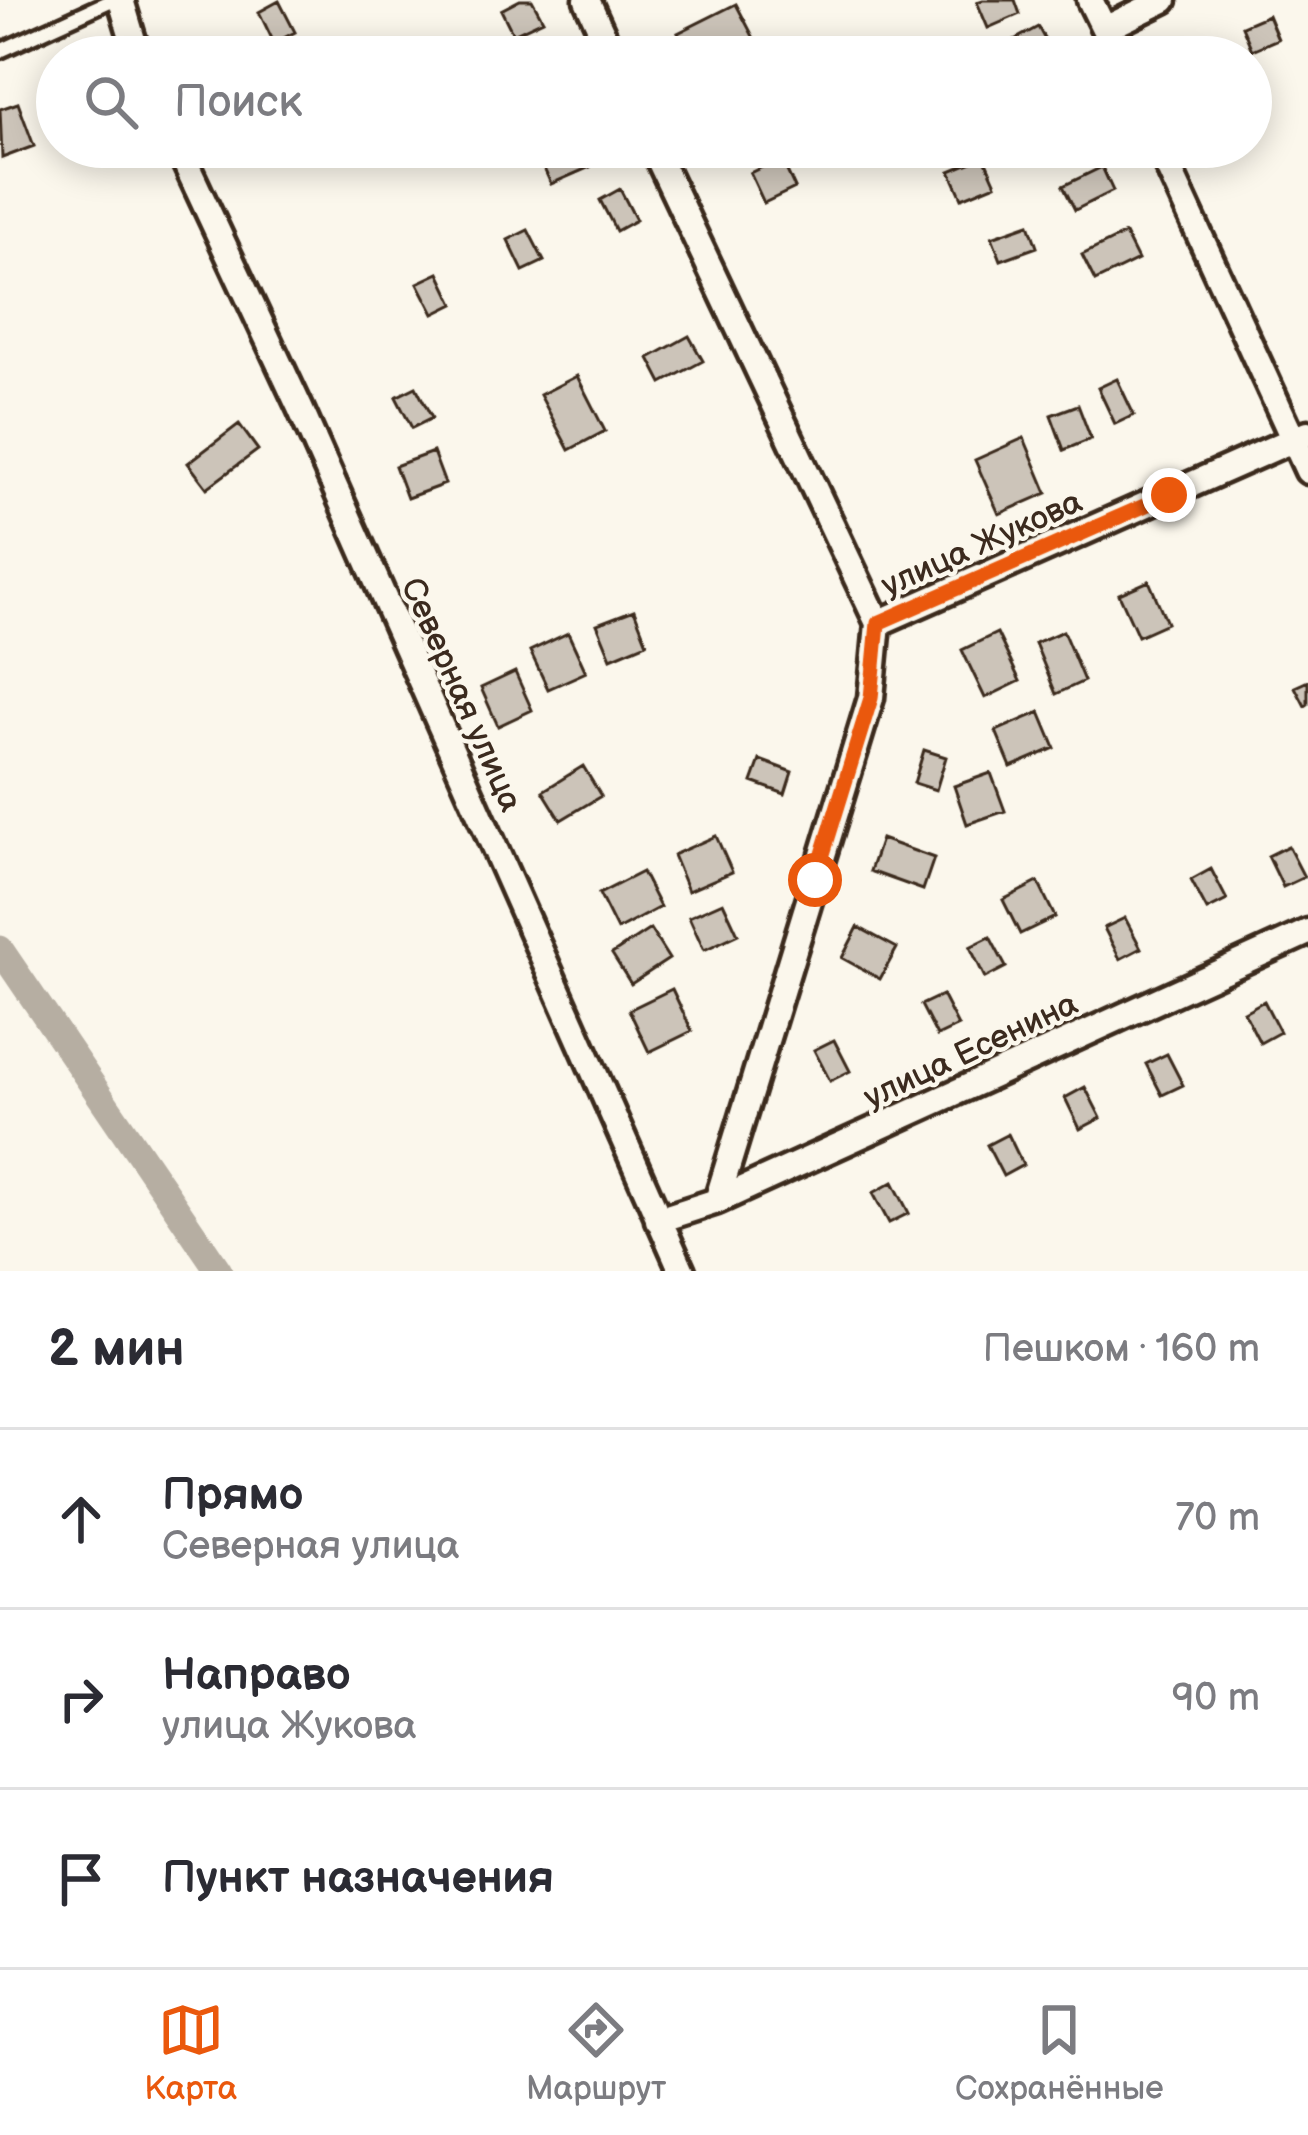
<!DOCTYPE html>
<html lang="ru">
<meta charset="utf-8">
<style>
body{margin:0;font-family:"Balsamiq Sans",sans-serif;background:#f7f7f7;color:#2b2b33}
.stop{position:absolute;width:36px;height:36px;margin:-27px;border:9px solid #ea580c;border-radius:50%;background:#fff}
.stop.end{background:#ea580c;border-color:#fff;box-shadow:0 3px 12px #0008}
.list{margin:0;padding:0;list-style:none}
h2{display:flex;justify-content:space-between;align-items:center;height:156px;margin:0;padding:0 48px;font-size:51px}
h2 small{font-size:39px;font-weight:400;color:#7c7c81}
.list li{display:grid;grid-template-columns:78px 1fr auto;gap:36px;align-items:center;box-sizing:border-box;height:180px;padding:0 48px;border-top:3px solid #e1e1e2}
.list b{display:block;font-size:45px;white-space:nowrap}
.list p{margin:0;font-size:39px;white-space:nowrap;color:#7c7c81}
.list em{font-size:39px;font-style:normal;color:#7c7c81}
.icon{flex:none;width:66px;height:66px;fill:none;stroke:currentColor;stroke-width:2;stroke-linecap:round;stroke-linejoin:round}
.map{position:relative;flex:none;width:1308px;height:1271px;overflow:hidden}
.search{position:absolute;background:#fff;box-shadow:0 6px 30px #0003;left:36px;right:36px;top:36px;height:132px;display:flex;align-items:center;gap:30px;box-sizing:border-box;padding:0 42px;border-radius:66px;color:#7c7c81;font-size:45px}
.sheet{height:696px;background:#fff}
nav{display:flex;justify-content:space-around;align-items:center;box-sizing:border-box;height:168px;border-top:3px solid #e1e1e2;background:#fff;font-size:33px;color:#7c7c81}
nav a{display:grid;justify-items:center;gap:6px}
nav .on{color:#ea580c}
.map>svg:first-child{display:block}
</style>
<div class="map">
<svg width="1308" height="1271" viewBox="0 0 1308 1271">
<rect width="100%" height="100%" fill="#fbf7ec"/>
<filter id="ink" filterUnits="userSpaceOnUse"><feTurbulence type="fractalNoise" baseFrequency=".00833" numOctaves="2"/><feDisplacementMap in="SourceGraphic" scale="24" xChannelSelector="R" yChannelSelector="G"/><feConvolveMatrix kernelMatrix="1 2 1 2 8 2 1 2 1" color-interpolation-filters="sRGB"/></filter>
<g filter="url(#ink)">
<g fill="none" stroke-linecap="round" stroke-linejoin="round">
<path stroke="#b6aea2" stroke-width="27" d="M0,949L219,1271"/>
</g>
<path fill="#ccc4b9" stroke="#3b2a1e" stroke-width="3" d="M520,0H532L543,20L513,34L501,10Z
M983,0H1015L1020,14L988,28L977,2Z
M279,1L295,32L274,43L259,12Z
M736,4L755,40L722,57H690L678,33Z
M1268,15L1278,39L1252,50L1242,26Z
M1038,27L1054,56L1009,57L1003,46Z
M1208,37L1221,57H1179Z
M18,103L34,146L2,158L0,109Z
M554,147H581L590,167L551,184L538,155Z
M1052,147H1092L1059,163Z
M984,157L996,184L962,198L950,171Z
M781,158L795,188L764,203L750,173Z
M1102,167L1113,191L1075,210L1063,186Z
M620,189L636,220L616,231L600,200Z
M1029,224L1037,247L1001,260L992,237Z
M528,230L544,261L523,271L508,240Z
M1125,234L1138,260L1095,281L1082,255Z
M439,273L454,304L434,314L418,283Z
M689,336L703,361L662,383L649,358Z
M577,376L605,431L569,450L540,395Z
M1117,379L1134,415L1115,424L1098,388Z
M416,387L432,418L412,428L396,397Z
M1078,405L1091,439L1064,450L1051,415Z
M239,424L258,450L207,488L188,463Z
M1024,438L1047,493L999,514L975,460Z
M433,452L445,484L407,498L395,466Z
M1149,581L1167,623L1138,636L1119,594Z
M634,610L647,643L611,658L597,624Z
M1063,631L1084,681L1056,694L1035,643Z
M568,633L586,672L548,689L530,651Z
M997,633L1020,681L985,698L962,650Z
M515,672L532,710L498,726L481,688Z
M1308,681V704L1305,706L1295,687Z
M1040,712L1055,748L1011,767L996,731Z
M924,750L946,757L936,790L914,783Z
M760,760L792,772L785,794L752,782Z
M583,766L601,796L561,820L543,791Z
M991,773L1005,811L967,824L954,786Z
M716,836L732,872L688,891L673,855Z
M881,839L934,858L923,890L870,871Z
M1288,846L1304,877L1283,887L1268,856Z
M1211,869L1227,900L1207,910L1191,880Z
M642,872L660,907L617,930L599,894Z
M1038,882L1055,917L1020,934L1003,900Z
M723,902L738,934L704,950L689,917Z
M1125,918L1141,948L1120,959L1104,928Z
M858,927L897,948L880,979L842,958Z
M650,929L669,959L631,984L612,954Z
M990,937L1006,967L985,978L970,947Z
M672,989L692,1031L649,1052L629,1010Z
M942,995L958,1026L937,1036L921,1005Z
M1264,1001L1280,1032L1260,1043L1244,1012Z
M834,1040L850,1071L830,1081L814,1050Z
M1167,1054L1183,1085L1162,1095L1146,1064Z
M1085,1087L1101,1118L1080,1129L1065,1098Z
M1008,1134L1023,1165L1003,1176L987,1145Z
M893,1182L909,1213L889,1223L873,1193Z"/>
<g fill="none" stroke-linecap="round" stroke-linejoin="round">
<defs>
<path id="service" d="M0,51L112,0"/>
<path id="minor" d="M121,0L138,57
M587,0L613,57
M1090,0L1118,57
M1105,29L1164,0
M178,147L300,408L682,1271
M653,147L878,623L871,698L717,1201
M1159,147L1308,471
M878,623L1308,433
M658,1220L717,1201L1308,932"/>
</defs>
<use href="#service" stroke="#3b2a1e" stroke-width="21"/>
<use href="#minor" stroke="#3b2a1e" stroke-width="33"/>
<use href="#service" stroke="#fbf7ec" stroke-width="12"/>
<use href="#minor" stroke="#fbf7ec" stroke-width="24"/>
</g>
</g>
<g fill="none" stroke-linecap="round" stroke-linejoin="round" filter="url(#ink)">
<path stroke="#ea580c" stroke-width="15" d="M815,880L871,698L878,623L1169,495"/>
</g>
<g text-anchor="middle" stroke-width="9" stroke-linejoin="round" paint-order="stroke">
<g font-size="33" fill="#3b2a1e" stroke="#fbf7ec">
<text transform="translate(981 542) rotate(-24)" y="12">улица Жукова</text>
<text transform="translate(463 694) rotate(66)" y="12">Северная улица</text>
<text transform="translate(970 1049) rotate(-25)" y="12">улица Есенина</text>
</g>
</g>
</svg>
<div class="stop" style="left:815px;top:880px"></div>
<div class="stop end" style="left:1169px;top:495px"></div>
<div class="search"><svg class="icon" aria-label="search" viewBox="0 0 24 24"><circle cx="10" cy="10" r="6"/><path d="M15 15l6 6"/></svg>Поиск</div>
</div>
<section class="sheet">
<h2>2 мин<small>Пешком · 160 m</small></h2>
<ul class="list">
<li><svg class="icon" aria-label="ahead" viewBox="0 0 24 24"><path d="M12 20V5M6 11l6-6 6 6"/></svg><div><b>Прямо</b><p>Северная улица</p></div><em>70 m</em></li>
<li><svg class="icon" aria-label="right" viewBox="0 0 24 24"><path d="M7 20v-9h11M14 6l5 5-5 5"/></svg><div><b>Направо</b><p>улица Жукова</p></div><em>90 m</em></li>
<li><svg class="icon" aria-label="arrive" viewBox="0 0 24 24"><path d="M6 21V4h12l-3 4 3 4H6"/></svg><div><b>Пункт назначения</b></div></li>
</ul>
</section>
<nav>
<a class="on"><svg class="icon" aria-label="map" viewBox="0 0 24 24"><path d="M3 6l6-2 6 2 6-2v14l-6 2-6-2-6 2zM9 4v14M15 6v14"/></svg>Карта</a>
<a><svg class="icon" aria-label="directions" viewBox="0 0 24 24"><path d="M12 3l9 9-9 9-9-9zM9 14v-3h6M13 9l2 2-2 2"/></svg>Маршрут</a>
<a><svg class="icon" aria-label="saved" viewBox="0 0 24 24"><path d="M7 4h10v16l-5-4-5 4z"/></svg>Сохранённые</a>
</nav>
